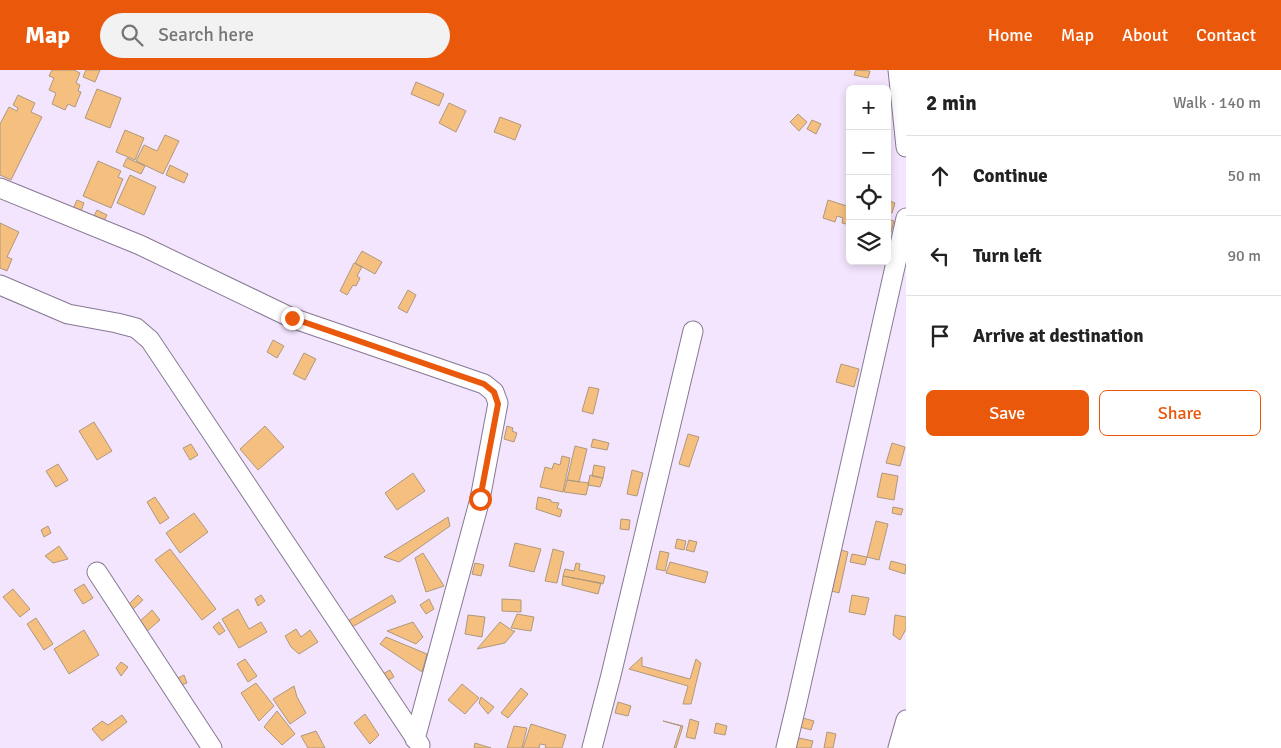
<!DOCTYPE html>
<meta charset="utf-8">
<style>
body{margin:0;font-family:Signika,sans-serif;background:#f2f2f2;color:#222}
.controls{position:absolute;right:15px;top:15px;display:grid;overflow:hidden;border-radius:8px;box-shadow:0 2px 8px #0003}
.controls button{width:45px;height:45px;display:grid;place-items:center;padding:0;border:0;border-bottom:1px solid #e0e0e0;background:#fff;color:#222;font:25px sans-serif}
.stop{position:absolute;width:15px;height:15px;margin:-11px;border:4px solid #ea580c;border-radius:50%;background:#fff}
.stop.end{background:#ea580c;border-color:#fff;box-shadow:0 1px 5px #0008}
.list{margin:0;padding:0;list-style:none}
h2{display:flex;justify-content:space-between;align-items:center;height:65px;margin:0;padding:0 20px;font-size:21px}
h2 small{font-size:16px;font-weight:400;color:#767676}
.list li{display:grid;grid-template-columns:32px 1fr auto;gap:15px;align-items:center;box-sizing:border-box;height:80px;padding:0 20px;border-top:1px solid #e0e0e0}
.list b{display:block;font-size:19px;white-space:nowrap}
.list em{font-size:16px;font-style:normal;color:#767676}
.actions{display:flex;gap:10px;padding:15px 20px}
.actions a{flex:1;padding:11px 0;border:1px solid #ea580c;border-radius:8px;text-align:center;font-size:18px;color:#ea580c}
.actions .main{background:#ea580c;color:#fff}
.icon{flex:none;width:28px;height:28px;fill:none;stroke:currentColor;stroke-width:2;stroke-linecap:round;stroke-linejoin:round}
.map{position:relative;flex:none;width:906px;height:678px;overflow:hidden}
header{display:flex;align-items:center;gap:30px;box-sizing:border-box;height:70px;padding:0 25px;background:#ea580c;color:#fff}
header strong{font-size:24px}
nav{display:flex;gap:28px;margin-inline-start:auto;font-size:18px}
.search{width:350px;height:45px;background:#f2f2f2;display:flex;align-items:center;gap:12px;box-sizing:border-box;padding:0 18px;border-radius:28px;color:#767676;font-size:19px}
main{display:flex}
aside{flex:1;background:#fff}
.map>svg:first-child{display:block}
</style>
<header>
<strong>Map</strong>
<div class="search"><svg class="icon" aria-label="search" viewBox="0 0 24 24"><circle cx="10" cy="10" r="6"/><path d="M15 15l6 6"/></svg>Search here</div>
<nav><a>Home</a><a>Map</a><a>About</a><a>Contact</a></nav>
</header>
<main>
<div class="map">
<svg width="906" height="678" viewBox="0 0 906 678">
<rect width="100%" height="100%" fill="#f3e5fe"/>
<path fill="#f5bf7f" stroke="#af987d" d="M52,0H74L80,3L76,13L80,15L78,21L81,22L75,37L68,34L65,40L52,34L56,23L49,20L54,8L49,6Z
M86,0H100L95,12L83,7Z
M856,0L870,1L868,8L854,5Z
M416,12L444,24L439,36L411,24Z
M97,19L121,28L110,58L85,48Z
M18,25L35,33L31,42L42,47L11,110L0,105V54L9,37L17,41L18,38L13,35Z
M449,33L466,41L456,62L439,53Z
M798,44L807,52L799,61L790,52Z
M500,47L521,55L515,70L494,62Z
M812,50L821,54L816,64L807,59Z
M125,60L144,68L135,90L116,82Z
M165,65L179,71L163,104L136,91L144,75L157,81Z
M127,88L145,96L141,104L123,96Z
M98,91L121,101L118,107L123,109L111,138L83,126Z
M170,95L188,104L184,113L166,105Z
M130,105L156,117L144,145L117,133Z
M77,130L84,133L80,144L72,141Z
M828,130L850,137V155L842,153L843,148L837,146L835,152L823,148Z
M887,130L895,133L892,143L887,142Z
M97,140L107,145L103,153L93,148Z
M887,149L894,151L890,166L887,165Z
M0,153L19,162L7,187L12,189L7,201L0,198Z
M362,181L382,192L375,204L355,193Z
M354,193L362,197L357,206L360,208L356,216L353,215L347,225L340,221Z
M408,220L416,225L407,243L398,238Z
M273,270L284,276L277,288L267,282Z
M304,283L316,289L305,310L293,304Z
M841,294L859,299L854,317L836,312Z
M589,317L599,319L593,344L582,341Z
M94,352L112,381L97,390L79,361Z
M265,356L284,377L258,400L240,379Z
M507,356L513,358L512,361L517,363L514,372L504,369Z
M688,364L699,367L689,397L679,394Z
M593,369L609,373L607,380L591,377Z
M892,373L905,377L900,396L886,393Z
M191,374L198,385L190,390L183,378Z
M575,376L587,379L579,412L567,410Z
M562,386L570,388L563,422L540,417L545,397L552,399L554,393L560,395Z
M58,394L68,410L56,417L46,401Z
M594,395L605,397L603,408L592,406Z
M632,400L643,403L637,426L627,424Z
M413,403L425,421L397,440L385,423Z
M882,403L898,406L894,430L877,427Z
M590,405L603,408L600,417L588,415Z
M567,410L589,413L586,425L564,422Z
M155,427L169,448L160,454L147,432Z
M538,427L551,430V432L559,433L557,438L562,440L560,447L536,439Z
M893,437L903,439L901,445L892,443Z
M194,443L208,462L180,483L166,463Z
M448,447L450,456L399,492L384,487Z
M621,449L630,450L629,460L620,459Z
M876,451L888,454L879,490L867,487Z
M48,456L51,463L44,467L41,460Z
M677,469L686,471L684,480L675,478Z
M689,470L697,472L694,482L686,480Z
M515,473L541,479L534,502L509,496Z
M59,476L68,489L53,493L45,486Z
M170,479L216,539L202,550L155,490Z
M553,479L564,482L557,513L545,511Z
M838,479L848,482L839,523L828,520Z
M660,481L669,483L665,501L656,499Z
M423,483L444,516L426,522L415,488Z
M852,484L867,487L865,495L850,492Z
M891,491L906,495L905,504L889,499Z
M670,492L708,502L705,513L666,503Z
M475,493L484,495L481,506L472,504Z
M576,493L580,494L579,500L605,506L603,514L563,506L565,499L574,501Z
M563,506L601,513L598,524L562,515Z
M84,514L93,528L83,534L74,520Z
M13,519L30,539L20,547L3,527Z
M138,525L143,530L132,540L128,535Z
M261,525L265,531L258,536L255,529Z
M392,525L396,532L352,557L348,551Z
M852,525L869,528L865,545L849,542Z
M429,529L434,539L426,544L420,535Z
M502,529L521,530V542L502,541Z
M238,539L249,559L261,552L267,562L239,578L222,549Z
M152,540L160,550L146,562L138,553Z
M517,544L534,547L531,561L511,558Z
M468,545L485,547L482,567L465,564Z
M895,545L906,547V559L900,570L893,565Z
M36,548L53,574L44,580L27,554Z
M219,552L225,561L219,565L213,557Z
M413,552L423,567L416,574L387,561Z
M500,552L513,561H515L505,573L477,579Z
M296,559L301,567L310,560L318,572L299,584L291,577L285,566Z
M84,560L99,585L69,604L54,579Z
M386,567L427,584L422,602L380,574Z
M642,587V596L690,609L696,589L701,593L691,634H683L688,616L629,599Z
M245,589L257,606L248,612L237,594Z
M121,592L128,597L121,606L116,598Z
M390,600L394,607L385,612L381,605Z
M184,605L187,613L181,615L178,608Z
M256,613L274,636L259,651L241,623Z
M462,614L479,628L465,644L448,630Z
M294,616L297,627L306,643L290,654L273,629Z
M521,618L528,624L508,648L501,643Z
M481,627L494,637L488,644L479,633Z
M618,632L631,636L628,646L615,643Z
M277,641L295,664L282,675L264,657Z
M365,644L379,665L370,674L354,653Z
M122,645L127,652L102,671L92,659L102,651L108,655Z
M799,647L814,651L811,660L796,656Z
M690,649L699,652L695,669L686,667Z
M663,651L683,656L676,678H674L681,656Z
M716,653L727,656L725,665L714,663Z
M531,654L566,665L562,678H545L546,675L540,674L539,678H523Z
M514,656L527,658L522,678H507Z
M316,661L325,678H308L301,666Z
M827,662L836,664L833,678H824Z
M794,667L813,671L811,678H792Z
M475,673L491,678H474Z"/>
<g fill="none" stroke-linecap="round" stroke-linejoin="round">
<defs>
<path id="minor" d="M898,0L906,77
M0,118L140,175L292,248L484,314L494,322L498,333L480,429L415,669
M0,215L68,244L117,253L136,258L150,270L420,675
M97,502L212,678
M592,678L611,605L693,261
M786,678L797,632L906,148
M898,678L906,650"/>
</defs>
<use href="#minor" stroke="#877894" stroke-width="21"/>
<use href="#minor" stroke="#fff" stroke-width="19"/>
</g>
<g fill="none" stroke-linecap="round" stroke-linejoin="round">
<path stroke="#ea580c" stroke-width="6" d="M292,248L484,314L494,322L498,334L480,429"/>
</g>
</svg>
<div class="controls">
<button>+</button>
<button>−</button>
<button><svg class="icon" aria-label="locate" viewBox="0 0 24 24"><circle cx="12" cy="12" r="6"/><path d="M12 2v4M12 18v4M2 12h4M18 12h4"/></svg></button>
<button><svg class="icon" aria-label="layers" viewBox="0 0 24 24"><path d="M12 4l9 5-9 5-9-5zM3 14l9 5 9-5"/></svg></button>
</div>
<div class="stop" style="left:480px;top:429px"></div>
<div class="stop end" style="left:292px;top:248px"></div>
</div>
<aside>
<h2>2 min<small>Walk · 140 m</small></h2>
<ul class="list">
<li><svg class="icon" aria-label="ahead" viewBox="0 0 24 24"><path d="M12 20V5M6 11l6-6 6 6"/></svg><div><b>Continue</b></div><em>50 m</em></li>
<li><svg class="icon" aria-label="left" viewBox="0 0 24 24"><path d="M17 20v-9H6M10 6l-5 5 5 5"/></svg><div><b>Turn left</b></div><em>90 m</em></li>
<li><svg class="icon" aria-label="arrive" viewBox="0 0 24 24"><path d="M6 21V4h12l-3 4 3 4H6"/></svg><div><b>Arrive at destination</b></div></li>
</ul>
<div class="actions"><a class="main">Save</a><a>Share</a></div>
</aside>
</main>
